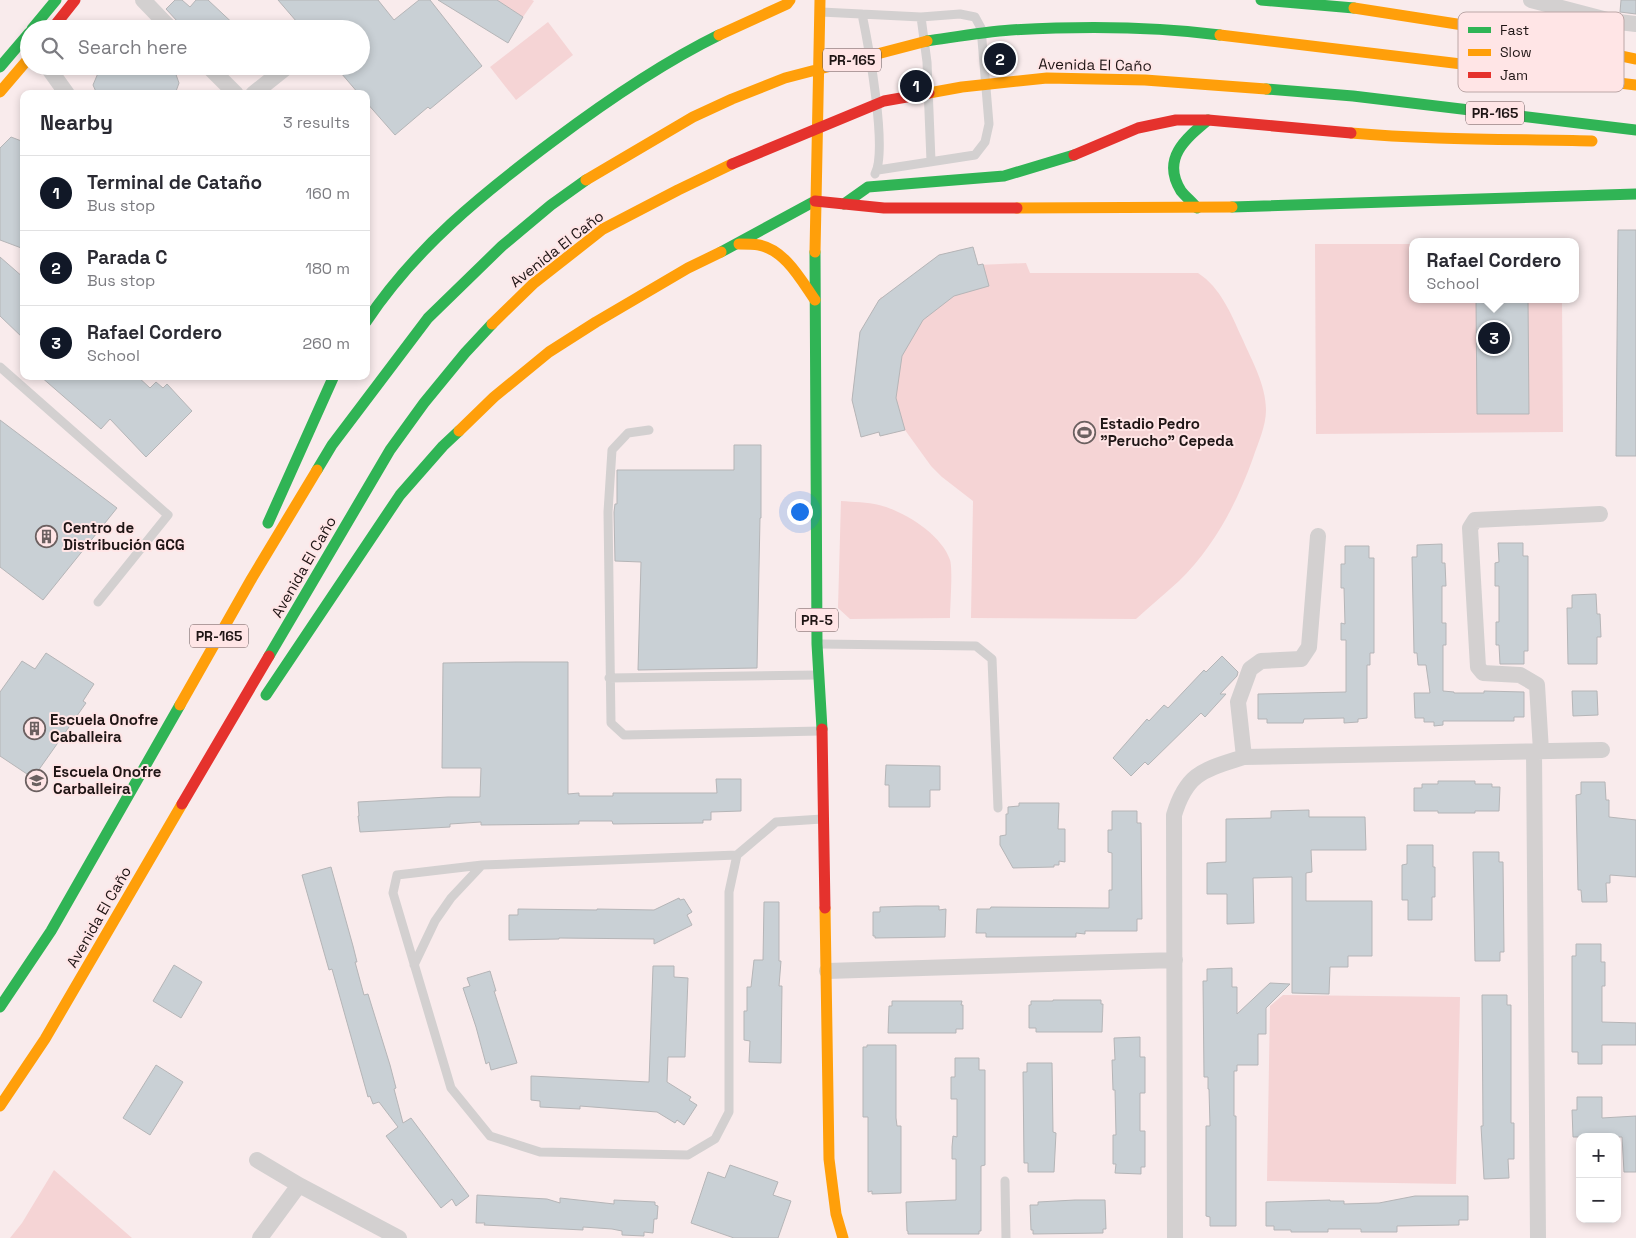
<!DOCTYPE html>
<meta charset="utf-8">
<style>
body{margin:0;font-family:"Space Grotesk",sans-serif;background:#f7f7f7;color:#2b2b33}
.controls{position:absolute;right:15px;bottom:15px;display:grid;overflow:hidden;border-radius:10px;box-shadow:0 2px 8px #0003}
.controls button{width:45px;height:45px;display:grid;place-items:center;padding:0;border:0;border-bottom:1px solid #e1e1e2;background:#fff;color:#2b2b33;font:25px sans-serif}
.you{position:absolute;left:799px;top:511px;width:18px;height:18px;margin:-12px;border:4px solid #fff;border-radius:50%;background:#1a73e8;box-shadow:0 0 0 8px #1a73e833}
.badge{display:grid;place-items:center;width:32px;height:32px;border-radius:50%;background:#111827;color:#fff;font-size:16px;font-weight:700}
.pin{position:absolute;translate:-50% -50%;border:2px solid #fff;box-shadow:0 1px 5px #0006}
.popup{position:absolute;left:1409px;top:238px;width:170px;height:65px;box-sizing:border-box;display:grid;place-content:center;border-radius:10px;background:#fff;filter:drop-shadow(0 1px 4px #0005);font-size:16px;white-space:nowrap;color:#7c7c81}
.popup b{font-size:19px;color:#2b2b33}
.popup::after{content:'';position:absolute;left:50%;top:100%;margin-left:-10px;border:10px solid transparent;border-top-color:#fff}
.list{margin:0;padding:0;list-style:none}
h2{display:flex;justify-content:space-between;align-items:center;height:65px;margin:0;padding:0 20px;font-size:21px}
h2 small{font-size:16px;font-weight:400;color:#7c7c81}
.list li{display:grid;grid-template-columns:32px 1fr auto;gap:15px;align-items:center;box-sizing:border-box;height:75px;padding:0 20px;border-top:1px solid #e1e1e2}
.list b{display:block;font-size:19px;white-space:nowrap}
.list p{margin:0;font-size:16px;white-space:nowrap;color:#7c7c81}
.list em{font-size:16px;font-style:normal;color:#7c7c81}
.icon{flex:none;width:28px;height:28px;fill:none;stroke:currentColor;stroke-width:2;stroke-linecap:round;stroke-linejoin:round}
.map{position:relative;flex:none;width:1636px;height:1238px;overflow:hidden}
.search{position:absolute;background:#fff;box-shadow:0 2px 8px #0003;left:20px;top:20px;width:350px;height:55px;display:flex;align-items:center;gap:12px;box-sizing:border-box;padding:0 18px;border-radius:28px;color:#7c7c81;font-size:19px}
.panel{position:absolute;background:#fff;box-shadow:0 2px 8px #0003;left:20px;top:90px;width:350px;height:290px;border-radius:10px}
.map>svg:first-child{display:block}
</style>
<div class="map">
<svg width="1636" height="1238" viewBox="0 0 1636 1238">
<rect width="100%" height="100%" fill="#f9ebec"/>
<path fill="#f5d4d5" d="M497,0H532L534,1L523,17Z
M548,22L573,55L516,100L490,67Z
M1315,244H1413V299H1562L1563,432L1316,434Z
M973,247L978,265L1026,263L1030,273H1198C1221,288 1231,314 1242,338C1252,361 1266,385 1266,410C1266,426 1258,443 1253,458C1237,503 1214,547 1179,581C1165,594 1150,606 1136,619L971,618L973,501L942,477L931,466L905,430L880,436L879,432L861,437L852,400L859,342L861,332L881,297L886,299L939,255Z
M841,501C854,502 867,502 879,505C904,511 942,535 950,560C953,569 950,606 950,618L850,619L838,608Z
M1283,995L1460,997L1456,1184L1267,1181L1270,1006Z
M54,1170L132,1238H10L22,1223Z"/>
<path fill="#c9d0d5" stroke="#b5b5b7" d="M175,0H182L190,7L196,0H208L239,29H181L178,22L166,9Z
M278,0H378L394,20L419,0H430L482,66L430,109L428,107L395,135L366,102V94H359L335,66H361V29H303Z
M438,0H497L523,17L508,43Z
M1621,0H1636V14L1620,12Z
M101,66H173L179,83L175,94H97L93,85Z
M11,137L24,142V249L0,240V148Z
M1618,230H1636V456H1616Z
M973,247L978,265L983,264L989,286L954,296L923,320L902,356L896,398L905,430L880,436L879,432L861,437L852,400L860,332L879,300L939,255Z
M0,257L24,278V339L0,316Z
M1476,299H1528L1529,414H1477Z
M40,376H137L150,388L156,382L163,388L167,384L192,411L146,457L110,419L101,429Z
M0,420L117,508L43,600L0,567Z
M734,445H761V518H760L757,668L638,670L641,562L615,561L614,512L615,504H617V470H734Z
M1498,543H1523V556H1528V651H1524V664H1500L1499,645H1496V622H1499V586H1495V563L1499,562Z
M1442,544V563H1445L1446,586H1442V623H1446V645H1443V691L1454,692V693H1484V691L1524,692V717H1514V721H1443V725L1434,726V722H1424V718H1415L1414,693H1430L1426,665H1418L1417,653H1414L1412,557H1417V545Z
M1345,546H1369V558H1374V653H1370V665H1367V718L1358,719V722L1344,723V718L1304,719L1303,723H1267V719H1258V694L1346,692V640H1341V623L1345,624L1344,588H1341V564H1345Z
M1596,594L1597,614H1600L1601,637H1597V664H1568L1567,608H1572V595Z
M46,653L94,684L83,701L86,703L33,778L0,756V692L22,661L35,669Z
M1222,656L1238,672L1237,676L1220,694H1226L1205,717L1201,713L1148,765L1145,762L1131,776L1113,758L1147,719L1149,721L1164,705L1168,708L1204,670L1206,672Z
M516,662H568V794L579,793V796H613V793H717L716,779H741V811L711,812V820H703V823L613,824L612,821H579V824L481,825V822L450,824V827L360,832L358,816H359L358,802L448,797H480L481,768H442L443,663Z
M1572,691H1597L1598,715L1573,716Z
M886,765L940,766V790H930V807H889V785H885Z
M1438,781H1475V784H1492V787H1500L1499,811H1475V813H1438V811H1414V788H1422V784H1438Z
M1581,782H1605L1606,800H1609V817L1636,820V877L1610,875V883H1606L1607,902H1582L1581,890H1578L1576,795L1581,794Z
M1019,803H1059L1058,829H1065V862L1059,861V865H1054V867L1013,868L1000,845V836L1006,835V814H1008V807L1019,806Z
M1309,810V817H1365L1366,850H1311L1312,872L1306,873V901H1372V956H1348V967H1330L1329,994L1292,993V877L1253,878L1254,923L1227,924V894H1207V863L1226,862V819L1271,818V811Z
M1112,811H1137V823H1141L1142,919H1137V931H1085V934L1076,933V937H986V933H976L977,909H990L991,907L1109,908V890H1112V853L1108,852V830H1112Z
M1407,845H1433V867H1435V897H1432V920H1408V900H1402V865L1407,864Z
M1473,852H1499V862H1503L1504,952H1500V961H1475Z
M331,867L353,946L357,962H355L364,995L368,994L390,1065L396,1088L394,1089L403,1123L411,1118L469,1196L456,1206L452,1199L441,1208L386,1136L398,1127L379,1102L373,1104L370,1096L368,1097L332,969L329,970L302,875Z
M679,898L680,900L684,899L692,912L687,915L692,925L654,944V939L559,938V939L509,940V915H518V909L597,910V909L654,910Z
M764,902H779V961H781L779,986H782L781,1063L749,1062L750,1041L744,1040V1011H747V987H751L754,960H763Z
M916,906H939V910L946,909L945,937L875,938V936H873V912H880V907Z
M1576,944H1601V962H1605V986H1602V1022L1636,1023V1045H1602V1064H1578V1052H1572V956H1576Z
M174,965L202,982L181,1018L153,1001Z
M653,966H674V977L688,978L685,1057H668L667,1082L691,1097L689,1100L697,1105L684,1125L677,1120L675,1123L657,1112L580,1106V1109L540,1107V1101L531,1100V1076L649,1082Z
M1232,968V987H1237V1014L1270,983L1290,984L1266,1008V1034H1258V1065H1237V1071H1234V1116H1236V1226H1210V1217L1206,1216V1126H1210L1209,1089H1208V1077H1204L1203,981H1207V969Z
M490,971L496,991H494L517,1063L491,1070L489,1062L486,1064L476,1027L463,988L470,986L467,978Z
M1482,995H1507V1005H1511V1123H1514V1159H1508L1509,1178L1484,1179L1481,1126H1483Z
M1053,1000H1101V1004H1103L1102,1032H1036V1028H1029V1005H1031V1001H1053Z
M892,1001H962L961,1005H963V1029H956V1033H888L889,1006H892Z
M1140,1037V1057H1145V1093H1140V1131H1145V1167H1141V1174L1115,1173L1116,1164H1113V1135H1116L1115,1090H1113L1112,1060H1115L1114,1038Z
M867,1045H896V1118L897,1126H901V1193L872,1194V1191L868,1192V1117H863V1047H867Z
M955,1058H979V1070H985V1165L981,1166V1231H979V1234H908V1231H907L906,1202L956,1200V1159H952V1147L953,1136L957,1137V1099H951V1077H955Z
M1027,1063H1052L1053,1132L1056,1133L1054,1172H1028V1163H1024L1023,1072H1027Z
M156,1065L183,1082L150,1135L123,1118Z
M1577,1097H1602V1118L1636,1116V1172H1624L1622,1137H1573L1572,1110H1577Z
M730,1165L778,1182L773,1195L791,1201L778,1238H734L691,1223L708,1172L725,1178Z
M477,1195L547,1199L560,1203V1198L614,1204V1200L655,1202V1205L658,1206L657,1219H654L653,1233L644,1232V1236L622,1235V1231L612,1229L583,1227V1230L484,1225L485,1223H476Z
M1415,1196H1468V1220H1459V1225L1397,1226V1232H1361V1229H1328V1232H1291V1230H1274V1226H1266V1202L1330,1200V1201H1344V1204L1379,1203Z
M1075,1200H1105L1106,1229H1103V1233L1033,1234V1230H1031L1030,1205H1038V1202Z"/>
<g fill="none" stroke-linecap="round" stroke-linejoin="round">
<path stroke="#d3d0d0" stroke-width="9" d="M821,12L921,17L960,14L975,17L981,28L989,124L985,142L975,155L878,170
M862,14C868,43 888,150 875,174
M921,17L927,62L931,161
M0,367L168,515L98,602
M649,430L628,433L612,450L608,512L611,723L624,735L820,731
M820,644L976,646L992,659L998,808
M609,678L817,675
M737,855L482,865L397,875L393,893L451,1088L490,1136L540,1152L688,1155L715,1139L729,1112V892L737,855L776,822L822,819
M414,965L435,921L451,898L482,865
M1005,1181L1006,1238"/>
<path stroke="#d3d0d0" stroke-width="16" d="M143,0L171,29
M1531,0L1611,21L1636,24
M47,66L67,94
M208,66L236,94
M253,94L288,66
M1541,751L1537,685L1520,675L1483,673L1478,667L1470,528L1475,520L1600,514
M1534,752L1538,1238
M1244,757L1238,702L1250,669L1261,661L1301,659L1309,647L1318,536
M827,971L1175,960
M257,1160L299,1185L399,1238
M260,1238L299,1185
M1175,1238L1174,815C1187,772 1204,770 1244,757L1602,750"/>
<path stroke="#30b455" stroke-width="11" d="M1261,0L1354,8
M32,29L56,0
M927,41C955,37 983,32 1011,30C1080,26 1151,26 1220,35
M0,67L29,33
M1266,89L1353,96L1636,130
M844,204L868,187L1004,176L1074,155
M1232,207L1636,194
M1197,208C1192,202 1186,197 1181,191C1161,159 1185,139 1208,120
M721,252L815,201
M815,252L817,644L822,729
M366,322C415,248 482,194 553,141C605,102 660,64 719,35
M317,470L332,445L428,318L502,246L551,205L586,180
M268,523L333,378
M269,656L390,450L424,403L465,353L492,324
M266,695L400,495L443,446L459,431
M0,1007L51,931L180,705"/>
<path stroke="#ff9f0a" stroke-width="11" d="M1354,8L1508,32L1636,59
M719,35L787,4L790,0
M1220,35L1636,85
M0,92L29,58
M929,93L962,87L1047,78L1145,80L1266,89
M1351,133C1430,140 1512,139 1592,141
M586,180L693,117L732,99L785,78L927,41
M1017,208L1232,207
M739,244C746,244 753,244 759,245C785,250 801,280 815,300
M815,252L820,0
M492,324L533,284L603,229L678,190L732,164
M459,431L494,397L549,352L596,322L688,268L721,252
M180,705L252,578L317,470
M825,908L829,1159L836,1214L843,1238
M0,1106L45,1039L182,804"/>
<path stroke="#e5322d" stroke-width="11" d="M52,29L75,0
M1074,155L1138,128L1176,120H1208L1351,133
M732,164L884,101L929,93
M815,201L884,208H1017
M822,729L825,908
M182,804L269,656"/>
</g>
<defs>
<symbol id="stadium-ring" viewBox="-11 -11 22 22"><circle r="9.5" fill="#ffe5e6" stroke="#6b6060" stroke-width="1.5"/><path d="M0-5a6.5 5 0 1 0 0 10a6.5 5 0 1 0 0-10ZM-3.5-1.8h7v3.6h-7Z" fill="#6b6060"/></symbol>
<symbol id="building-ring" viewBox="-11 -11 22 22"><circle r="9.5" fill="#ffe5e6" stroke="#6b6060" stroke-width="1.5"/><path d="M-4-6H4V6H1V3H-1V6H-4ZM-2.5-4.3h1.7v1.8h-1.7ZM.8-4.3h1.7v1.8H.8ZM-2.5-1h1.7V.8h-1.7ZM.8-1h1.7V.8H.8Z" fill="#6b6060"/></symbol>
<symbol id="school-ring" viewBox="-11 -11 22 22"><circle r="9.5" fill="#ffe5e6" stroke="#6b6060" stroke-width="1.5"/><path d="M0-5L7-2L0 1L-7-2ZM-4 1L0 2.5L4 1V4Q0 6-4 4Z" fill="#6b6060"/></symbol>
</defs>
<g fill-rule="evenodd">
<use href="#stadium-ring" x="1072" y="420" width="25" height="25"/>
<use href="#building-ring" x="34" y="524" width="25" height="25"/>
<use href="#building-ring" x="22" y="716" width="25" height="25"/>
<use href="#school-ring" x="24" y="768" width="25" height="25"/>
</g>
<g text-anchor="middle" stroke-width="4" stroke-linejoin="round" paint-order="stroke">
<g fill="#ffe5e6" stroke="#625354" stroke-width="1">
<rect x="823" y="48.5" width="58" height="23" rx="4"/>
<rect x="1466" y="101.5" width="58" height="23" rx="4"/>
<rect x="796" y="608.5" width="42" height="23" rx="4"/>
<rect x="190" y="624.5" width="58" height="23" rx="4"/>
</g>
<g font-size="14" font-weight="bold" fill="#1f1515">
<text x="852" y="65">PR-165</text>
<text x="1495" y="118">PR-165</text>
<text x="817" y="625">PR-5</text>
<text x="219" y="641">PR-165</text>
</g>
<g font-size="15" fill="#1f1515" stroke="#ffe5e6">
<text transform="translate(1095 65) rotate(1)" y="5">Avenida El Caño</text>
<text transform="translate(557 249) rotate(-38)" y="5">Avenida El Caño</text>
<text transform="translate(304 567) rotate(-60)" y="5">Avenida El Caño</text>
<text transform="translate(99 917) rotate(-60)" y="5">Avenida El Caño</text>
</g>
<g font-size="15" font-weight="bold" fill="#1f1515" stroke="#ffe5e6" text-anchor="start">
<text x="1100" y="429">Estadio Pedro<tspan x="1100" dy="17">"Perucho" Cepeda</tspan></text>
<text x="63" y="533">Centro de<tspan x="63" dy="17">Distribución GCG</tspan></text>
<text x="50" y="725">Escuela Onofre<tspan x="50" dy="17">Caballeira</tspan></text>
<text x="53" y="777">Escuela Onofre<tspan x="53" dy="17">Carballeira</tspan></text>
</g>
</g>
<rect x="1458" y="12" width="166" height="80" rx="8" fill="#ffe5e6" stroke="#bca7a7" stroke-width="1"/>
<rect x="1468" y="27" width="23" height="6" fill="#30b455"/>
<rect x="1468" y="49" width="23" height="7" fill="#ff9f0a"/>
<rect x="1468" y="72" width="23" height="6" fill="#e5322d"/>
<g font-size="14" fill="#1f1515">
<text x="1500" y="35">Fast</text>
<text x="1500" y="57">Slow</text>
<text x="1500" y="80">Jam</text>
</g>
</svg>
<div class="controls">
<button>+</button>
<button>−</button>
</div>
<div class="you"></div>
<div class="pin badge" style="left:916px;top:86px">1</div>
<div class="pin badge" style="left:1000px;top:59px">2</div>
<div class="pin badge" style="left:1494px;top:338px">3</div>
<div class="popup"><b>Rafael Cordero</b>School</div>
<div class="search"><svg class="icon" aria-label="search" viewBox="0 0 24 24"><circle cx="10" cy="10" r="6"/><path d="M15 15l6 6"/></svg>Search here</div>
<section class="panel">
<h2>Nearby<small>3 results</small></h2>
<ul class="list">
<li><span class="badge">1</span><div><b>Terminal de Cataño</b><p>Bus stop</p></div><em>160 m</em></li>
<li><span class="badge">2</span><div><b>Parada C</b><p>Bus stop</p></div><em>180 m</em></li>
<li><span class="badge">3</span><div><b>Rafael Cordero</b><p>School</p></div><em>260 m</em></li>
</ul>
</section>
</div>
